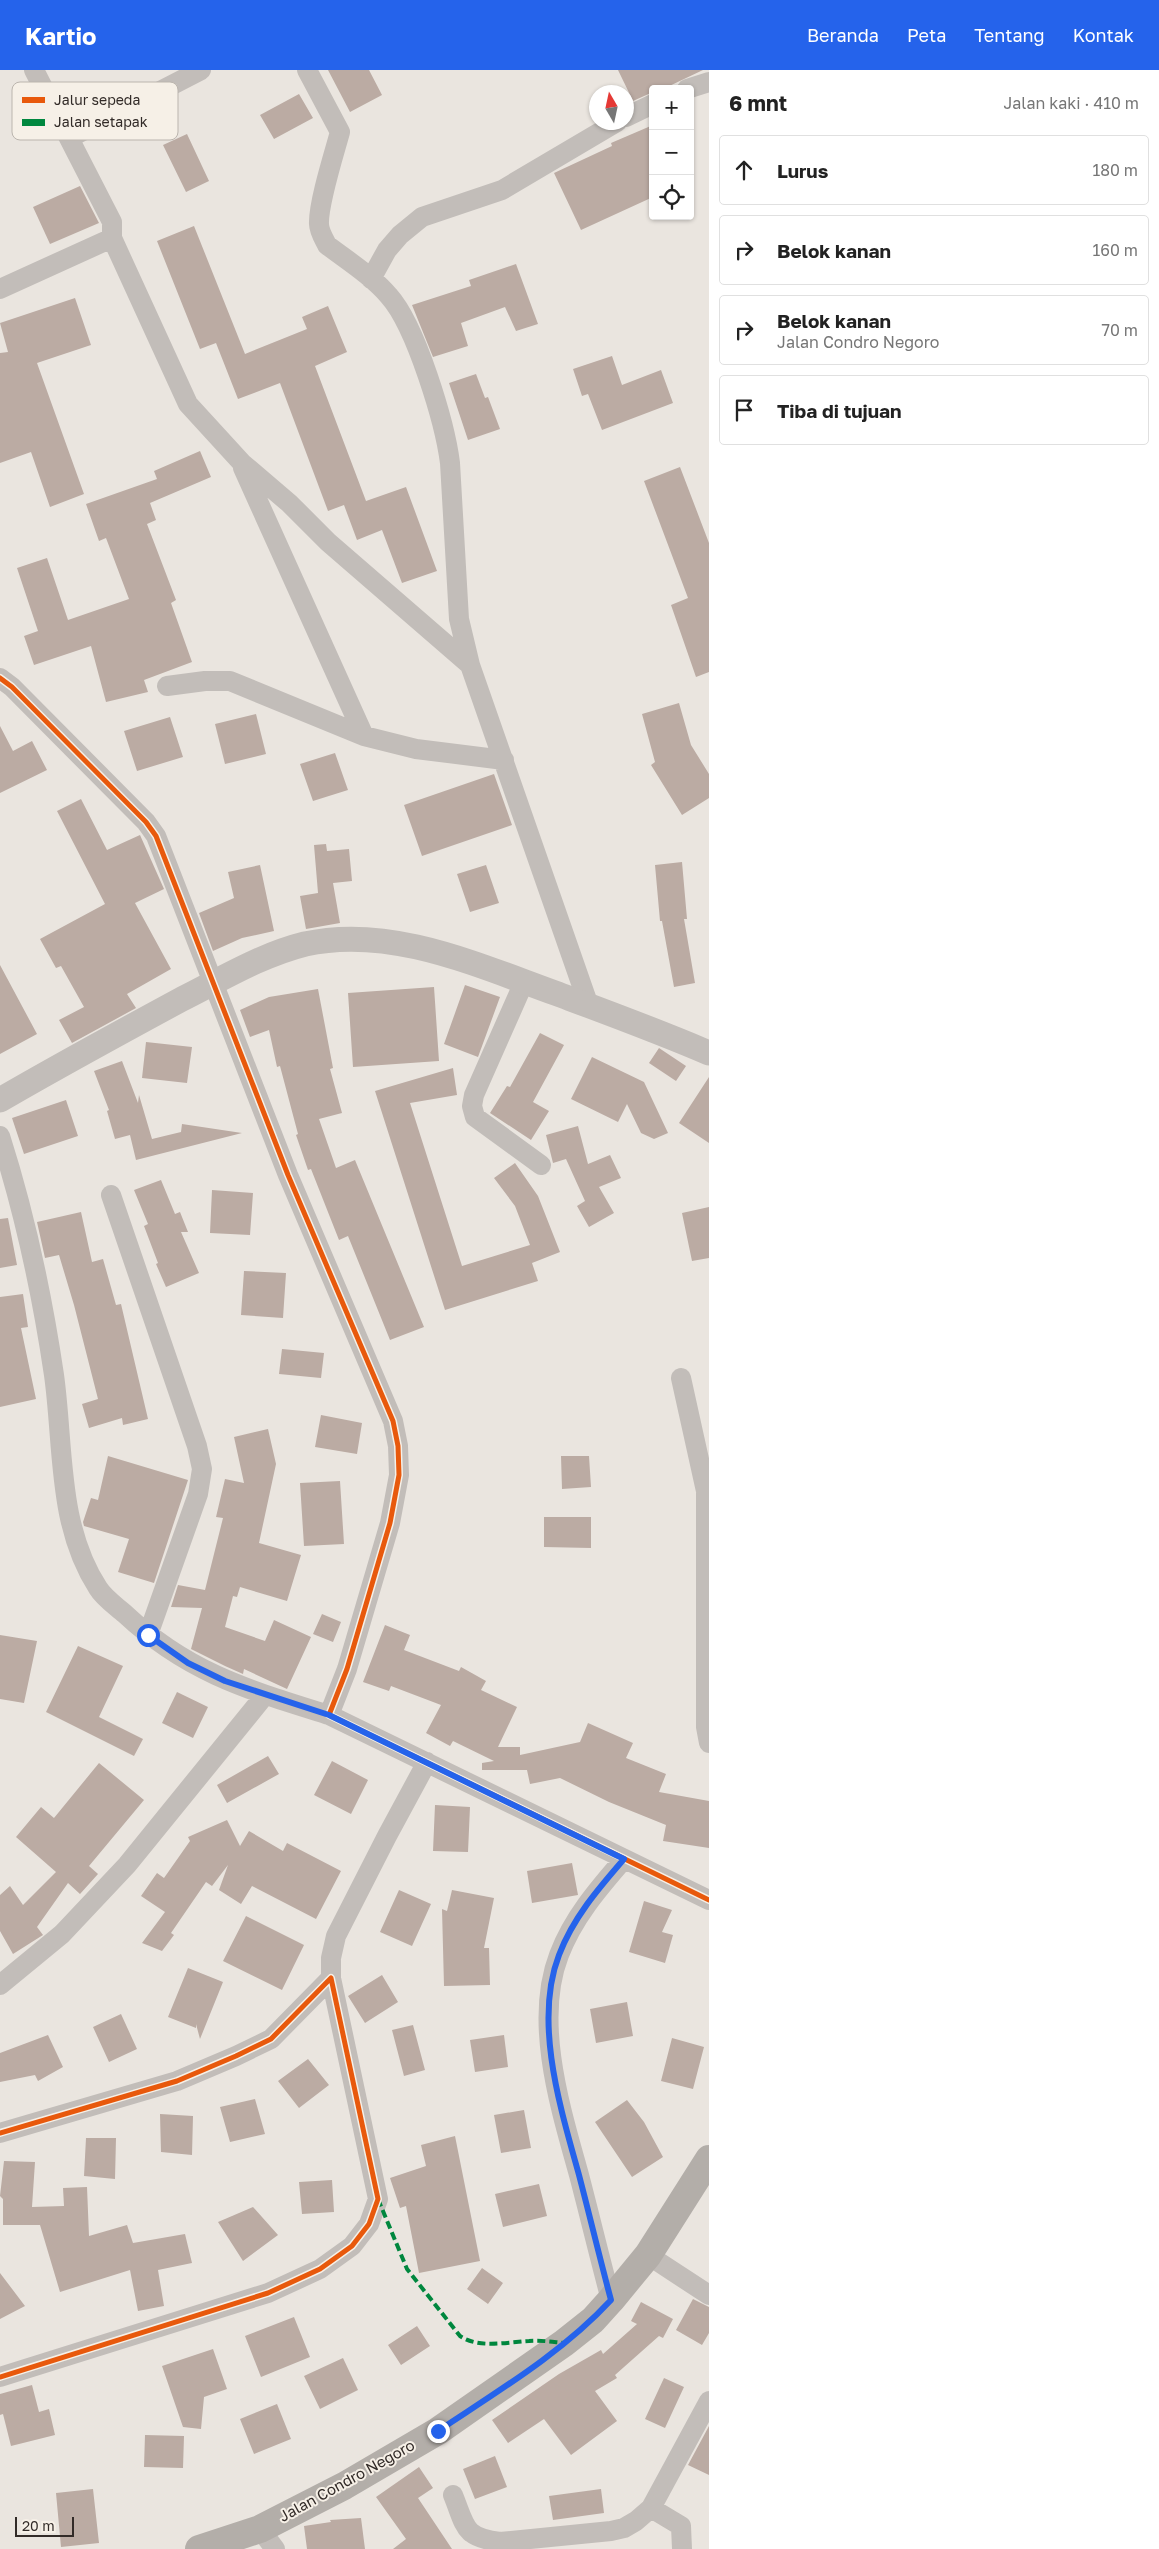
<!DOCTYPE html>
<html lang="id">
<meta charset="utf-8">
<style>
body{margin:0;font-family:"Golos Text",sans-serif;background:#f6f6f6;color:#222}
.controls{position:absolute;right:15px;top:15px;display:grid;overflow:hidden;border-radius:5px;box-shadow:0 1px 4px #0004}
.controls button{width:45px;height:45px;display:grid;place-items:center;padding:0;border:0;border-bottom:1px solid #e0e0e0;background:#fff;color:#222;font:25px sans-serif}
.compass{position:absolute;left:589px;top:15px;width:45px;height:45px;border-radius:50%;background:#fff;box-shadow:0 1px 4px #0004;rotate:351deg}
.scale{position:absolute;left:15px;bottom:12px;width:59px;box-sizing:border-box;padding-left:5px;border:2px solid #322b28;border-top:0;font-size:14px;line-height:18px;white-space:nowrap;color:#322b28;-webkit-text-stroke:4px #f6f0e7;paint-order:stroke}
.stop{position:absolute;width:15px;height:15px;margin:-11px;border:4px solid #2563eb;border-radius:50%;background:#fff}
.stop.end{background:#2563eb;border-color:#fff;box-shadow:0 1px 5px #0008}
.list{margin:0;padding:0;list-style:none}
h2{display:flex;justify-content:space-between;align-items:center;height:65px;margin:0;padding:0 20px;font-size:21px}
h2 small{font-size:16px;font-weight:400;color:#767676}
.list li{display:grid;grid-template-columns:32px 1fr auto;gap:15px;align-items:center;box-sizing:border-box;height:70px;margin:0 10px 10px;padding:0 10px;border:1px solid #e0e0e0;border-radius:5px}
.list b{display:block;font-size:19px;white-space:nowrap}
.list p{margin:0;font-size:16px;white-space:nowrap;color:#767676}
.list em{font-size:16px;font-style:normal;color:#767676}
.icon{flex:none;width:28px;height:28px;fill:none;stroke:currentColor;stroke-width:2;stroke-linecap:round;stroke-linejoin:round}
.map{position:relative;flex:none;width:709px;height:2479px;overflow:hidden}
header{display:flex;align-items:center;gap:30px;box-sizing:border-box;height:70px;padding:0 25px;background:#2563eb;color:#fff}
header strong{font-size:24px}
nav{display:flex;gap:28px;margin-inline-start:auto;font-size:18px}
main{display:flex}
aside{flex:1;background:#fff}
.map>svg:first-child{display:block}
</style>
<header>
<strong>Kartio</strong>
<nav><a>Beranda</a><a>Peta</a><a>Tentang</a><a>Kontak</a></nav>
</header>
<main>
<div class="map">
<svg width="709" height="2479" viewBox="0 0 709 2479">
<rect width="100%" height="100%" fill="#eae5df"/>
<path fill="#bbaba3" d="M328,0H369L382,25L350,42Z
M618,0H703L663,19H653V22L633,31Z
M299,24L313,48L274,69L260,45Z
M653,55V127L581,160L554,103L612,76L611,73Z
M187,64L209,111L186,122L163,75Z
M80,116L99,153L50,174L33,137Z
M194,156L245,284L307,259L302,247L328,236L347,282L315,296L366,431L406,417L437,501L402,513L382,460L357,470L344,435L328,441L280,313L238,329L216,273L200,279L157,171Z
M516,194L538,254L516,261L505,237L461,253L468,276L433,287L412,235L471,216L469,210Z
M75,228L91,275L37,293L84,424L50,437L31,382L0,393V283L8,282L0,253Z
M612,286L622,315L661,300L673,333L602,360L588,324L582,326L573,299Z
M476,304L485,328L488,327L500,359L468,370L449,313Z
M200,381L211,407L150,433L156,450L147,454L176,530L171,533L192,592L144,610L148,622L106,632L91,576L34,595L24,566L38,561L17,498L47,488L68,550L129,529L106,468L99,471L86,434L157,409L154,401Z
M680,397L709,473V602L696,607L671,535L688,528L644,411Z
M679,633L691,675L709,704V728L682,745L651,695L655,692L642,644Z
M256,644L266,684L225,694L215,654Z
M170,647L183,687L137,701L124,661Z
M0,656L13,681L32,671L47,700L0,723Z
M335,683L348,720L313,731L300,694Z
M494,704L512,755L422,786L404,735Z
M81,729L107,780L140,765L164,819L135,833L171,899L127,924L136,938L72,973L59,950L84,937L61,896L56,898L40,869L105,834L57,741Z
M326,774L327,781L349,779L352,811L333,813L340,853L306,859L300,826L318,823L314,775Z
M682,792L687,849H684L695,913L674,917L662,851H660L655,795Z
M260,795L274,861L242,868L213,881L199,843L234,828L228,802Z
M486,795L499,833L470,842L457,804Z
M0,895L37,964L0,984Z
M465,915L500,927L478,987L444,974Z
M434,917L439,991L353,997L348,923Z
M318,919L333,998L330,999L342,1043L319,1049L336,1098L355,1090L424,1257L390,1270L348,1166L339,1170L311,1099L308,1100L296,1065L298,1064L280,996L277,997L269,960L250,967L240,940L269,927Z
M540,963L564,975L533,1032L549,1041L531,1070L490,1043L507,1016L510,1017Z
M146,972L192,977L187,1013L142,1008Z
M659,978L686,996L676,1011L649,993Z
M592,987L644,1012L668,1063L654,1069L641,1063L627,1034L618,1052L571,1029Z
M122,991L138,1033L139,1025L152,1069L181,1062L182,1054L242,1063L136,1090L130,1065L115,1069L107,1041L109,1040L94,1001Z
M453,998L457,1025L410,1033L462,1196L530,1175L515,1136L494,1108L515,1093L538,1126L560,1182L532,1193L538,1211L445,1240L375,1021Z
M709,1007V1073L679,1053Z
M66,1030L78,1066L24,1084L12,1048Z
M578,1056L588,1094L610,1085L621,1108L599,1117L614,1143L589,1157L577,1136L585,1131L566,1089L553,1093L546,1065Z
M161,1110L175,1144L180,1142L188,1162H181L199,1203L166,1217L156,1194L158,1193L144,1156L148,1154L134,1120Z
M212,1120L253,1123L250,1165L210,1163Z
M709,1137V1188L692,1191L682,1143Z
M81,1142L92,1192L103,1189L116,1235L121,1234L148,1349L123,1355L122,1348L89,1358L82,1334L98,1329L74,1235L59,1185L45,1188L37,1152Z
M8,1148L17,1195L0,1198V1149Z
M244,1201L286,1203L283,1248L241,1245Z
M23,1224L28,1257L21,1258L36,1329L0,1337V1227Z
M282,1279L324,1283L321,1308L279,1304Z
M321,1345L362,1353L357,1384L315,1377Z
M268,1359L276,1394L259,1473L301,1485L287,1531L240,1517L237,1527L233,1526L225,1557L265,1571L274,1550L311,1567L287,1619L244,1599L243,1604L225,1596L191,1579L202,1538L171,1537L178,1515L205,1520L223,1448L216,1447L225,1409L244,1413L234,1367Z
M108,1386L188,1410L154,1513L118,1502L129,1469L84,1456L83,1452L91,1428L98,1430Z
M561,1386H589L591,1417L562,1419Z
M340,1411L344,1474L304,1476L300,1413Z
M544,1447H591V1478L544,1477Z
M322,1544L341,1552L333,1572L313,1564Z
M385,1555L410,1565L404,1580L459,1601L461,1597L486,1611L481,1620L517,1637L498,1677H520V1685L580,1672L588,1653L633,1673L626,1688L666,1704L659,1722L709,1731V1778L663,1771L666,1755L609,1732L560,1708L530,1714L527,1700H482V1693L494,1691L453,1671L450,1676L426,1663L441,1635L391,1616L389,1621L363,1612Z
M0,1565L37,1571L24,1633L0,1629Z
M78,1576L123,1596L99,1647L143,1669L134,1686L46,1642Z
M177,1622L208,1637L193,1668L162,1653Z
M268,1686L279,1704L227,1733L217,1715Z
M332,1691L368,1710L351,1744L314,1725Z
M99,1693L144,1730L89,1796L98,1804L80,1824L68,1813L37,1857L43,1865L13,1884L0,1861V1825L10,1816L23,1835L56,1802L16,1767L41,1737L54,1748Z
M435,1735L470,1737L468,1782L433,1781Z
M227,1750L240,1776L249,1761L283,1781L287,1773L341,1801L316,1849L252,1816L241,1834L219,1820L228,1795L212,1816L206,1812L171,1863L174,1865L162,1881L142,1873L165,1842L141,1826L157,1803L164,1808L190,1771L188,1767Z
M572,1793L578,1825L532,1833L527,1801Z
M399,1820L431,1834L412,1876L380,1862Z
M452,1820L494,1828L484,1878H489L490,1915L444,1916L442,1839L447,1841Z
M644,1831L672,1840L662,1862L673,1865L665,1893L629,1882Z
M246,1846L304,1875L282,1920L223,1891Z
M188,1898L223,1912L200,1969L196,1954V1958L168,1947Z
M382,1905L398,1932L365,1953L348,1926Z
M627,1932L633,1966L596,1973L590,1939Z
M121,1944L137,1979L109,1992L93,1957Z
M413,1955L425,2000L404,2006L392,1960Z
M48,1965L63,1997L38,2011L35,2005L0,2012V1983Z
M504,1965L508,1997L475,2002L470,1970Z
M672,1968L704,1977L693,2019L661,2011Z
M308,1989L329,2015L299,2038L278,2011Z
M255,2029L265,2064L230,2072L220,2037Z
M627,2030L644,2052L663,2087L632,2107L595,2052Z
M524,2040L531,2078L501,2083L494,2045Z
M160,2044L193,2046L192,2085L161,2082Z
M455,2066L480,2191L419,2203L406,2136L400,2138L390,2108L426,2096L421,2075Z
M86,2068H116L115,2109L84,2106Z
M4,2091L35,2092L32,2137L64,2136L63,2118L87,2117L89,2166L127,2155L133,2173L185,2164L192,2193L158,2200L164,2236L138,2241L130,2200L60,2222L40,2155H3V2129L0,2126Z
M332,2110L334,2142L302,2144L299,2112Z
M539,2114L547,2146L503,2157L495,2124Z
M253,2137L278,2165L243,2191L218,2152Z
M482,2198L503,2213L488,2234L467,2219Z
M0,2203L25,2236L0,2249Z
M693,2229L709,2237V2263L702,2275L676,2260Z
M641,2232L673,2249L663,2268L659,2266L615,2305L617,2308L595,2321L617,2351L571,2385L544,2349L508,2373L492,2350L559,2304L601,2280L603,2284L637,2254L631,2251Z
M294,2247L310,2287L261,2307L245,2266Z
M417,2256L430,2276L401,2295L388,2275Z
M213,2279L227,2319L204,2327L201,2359L183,2357L162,2296Z
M343,2288L358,2320L320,2339L304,2306Z
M664,2308L684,2317L665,2358L645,2349Z
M32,2315L39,2342L49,2339L55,2365L11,2376L3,2344L0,2345V2324Z
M277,2334L291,2369L254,2384L240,2349Z
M709,2356V2405L688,2395Z
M145,2365L184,2366L183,2398L144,2397Z
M495,2386L507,2417L475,2429L463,2399Z
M419,2397L433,2418L418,2428L452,2479H393L406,2469L376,2427Z
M93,2419L99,2473L61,2477L56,2423Z
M601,2419L604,2443L553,2450L549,2426Z
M361,2448L365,2479H307L304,2456L331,2452L330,2450Z"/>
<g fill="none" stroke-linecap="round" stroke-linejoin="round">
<path stroke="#c2bdb9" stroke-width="20" d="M34,0L112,152V168L188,334L242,393L289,433L328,472L470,595
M307,0L340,62C334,84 318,134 319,154C319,161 324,169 327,175C348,191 372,206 389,226C416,256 445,353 450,393L459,549L470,595L589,936
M687,19L709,12
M626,47L653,34
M69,68L201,0
M371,209L387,180L400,165L422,147L502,120L617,52
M0,219L112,168
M243,398L364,666
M0,608L12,617L146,752L156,766L288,1105L393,1351L398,1376L399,1405L390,1453L347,1599L329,1645L709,1830
M167,616L205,611H230L364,666L416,679L504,690
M524,912L474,1025L472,1036L475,1047L541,1095
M0,1066C25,1144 42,1224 54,1305C64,1377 57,1455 98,1518C104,1528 116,1536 125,1544C188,1603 249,1620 329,1645
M111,1125L197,1376L202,1399L198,1424L148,1565
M681,1308L706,1421V1657L709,1673
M331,1908V1888L336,1866L387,1766L427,1692
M0,1915L62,1864L127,1795L265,1625
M0,2063L177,2011L236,1986L271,1969L331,1908L378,2129L369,2154L352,2176L320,2199L268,2223L0,2307
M648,2185L709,2225
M611,2230C600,2189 590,2147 579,2105C561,2040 533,1952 559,1885C573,1848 598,1819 624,1789
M453,2425C466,2457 463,2467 500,2472L611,2461L624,2458L636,2451L651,2438L709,2331
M651,2438L681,2456L682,2479
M260,2459L275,2479"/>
<path stroke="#c2bdb9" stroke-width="25" d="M0,1030C60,995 121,962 182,929C222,909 261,885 305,874C390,855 477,895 555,923C606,942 658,961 709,983"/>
<path stroke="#b3aea9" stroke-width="28" d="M199,2479L260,2459L344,2416L438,2361L564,2273L593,2250L611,2230L648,2185L709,2089"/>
<path stroke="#00873e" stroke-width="4" stroke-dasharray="8 4" stroke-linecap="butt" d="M378,2129L407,2199L460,2266C479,2279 507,2272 529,2271C541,2270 553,2272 564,2273"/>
<defs>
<path id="cycleway" d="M0,608L12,617L146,752L156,766L288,1105L393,1351L398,1376L399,1405L390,1453L347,1599L329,1645L709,1830
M0,2063L177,2011L236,1986L271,1969L331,1908L378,2129L369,2154L352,2176L320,2199L268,2223L0,2307"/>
</defs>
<use href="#cycleway" stroke="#f6f0e7" stroke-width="8"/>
<use href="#cycleway" stroke="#e8590c" stroke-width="5"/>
</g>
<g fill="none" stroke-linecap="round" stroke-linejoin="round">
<path stroke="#2563eb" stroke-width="6" d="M148,1565L188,1593L225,1611L329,1645L624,1789C598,1819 573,1848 559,1885C533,1952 561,2040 579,2105C590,2147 600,2189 611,2230C562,2283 498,2321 438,2361"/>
</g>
<g text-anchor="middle" stroke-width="4" stroke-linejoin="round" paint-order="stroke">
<g font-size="15" fill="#322b28" stroke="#f6f0e7">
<text transform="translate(347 2411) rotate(-29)" y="5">Jalan Condro Negoro</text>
</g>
</g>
<rect x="12" y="12" width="166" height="58" rx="8" fill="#f6f0e7" stroke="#bbb5ae" stroke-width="1"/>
<rect x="22" y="27" width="23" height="6" fill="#e8590c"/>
<rect x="22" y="49" width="23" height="7" fill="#00873e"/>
<g font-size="14" fill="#322b28">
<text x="54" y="35">Jalur sepeda</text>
<text x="54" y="57">Jalan setapak</text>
</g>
</svg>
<div class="controls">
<button>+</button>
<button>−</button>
<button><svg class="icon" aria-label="locate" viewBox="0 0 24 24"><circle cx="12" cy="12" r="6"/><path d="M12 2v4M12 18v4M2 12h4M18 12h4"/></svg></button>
</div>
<svg class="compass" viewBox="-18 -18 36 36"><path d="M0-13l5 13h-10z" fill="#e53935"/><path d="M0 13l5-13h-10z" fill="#767676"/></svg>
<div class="scale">20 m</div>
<div class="stop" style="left:148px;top:1565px"></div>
<div class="stop end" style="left:438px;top:2361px"></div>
</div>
<aside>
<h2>6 mnt<small>Jalan kaki · 410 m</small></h2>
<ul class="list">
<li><svg class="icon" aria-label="ahead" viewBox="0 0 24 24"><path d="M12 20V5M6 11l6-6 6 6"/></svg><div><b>Lurus</b></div><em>180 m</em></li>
<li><svg class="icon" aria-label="right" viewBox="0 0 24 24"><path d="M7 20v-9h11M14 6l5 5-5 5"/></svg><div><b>Belok kanan</b></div><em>160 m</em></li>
<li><svg class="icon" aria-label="right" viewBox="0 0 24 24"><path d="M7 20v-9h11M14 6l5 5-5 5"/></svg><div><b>Belok kanan</b><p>Jalan Condro Negoro</p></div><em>70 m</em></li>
<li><svg class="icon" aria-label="arrive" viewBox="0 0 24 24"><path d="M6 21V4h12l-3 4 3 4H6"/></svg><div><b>Tiba di tujuan</b></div></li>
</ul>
</aside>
</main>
